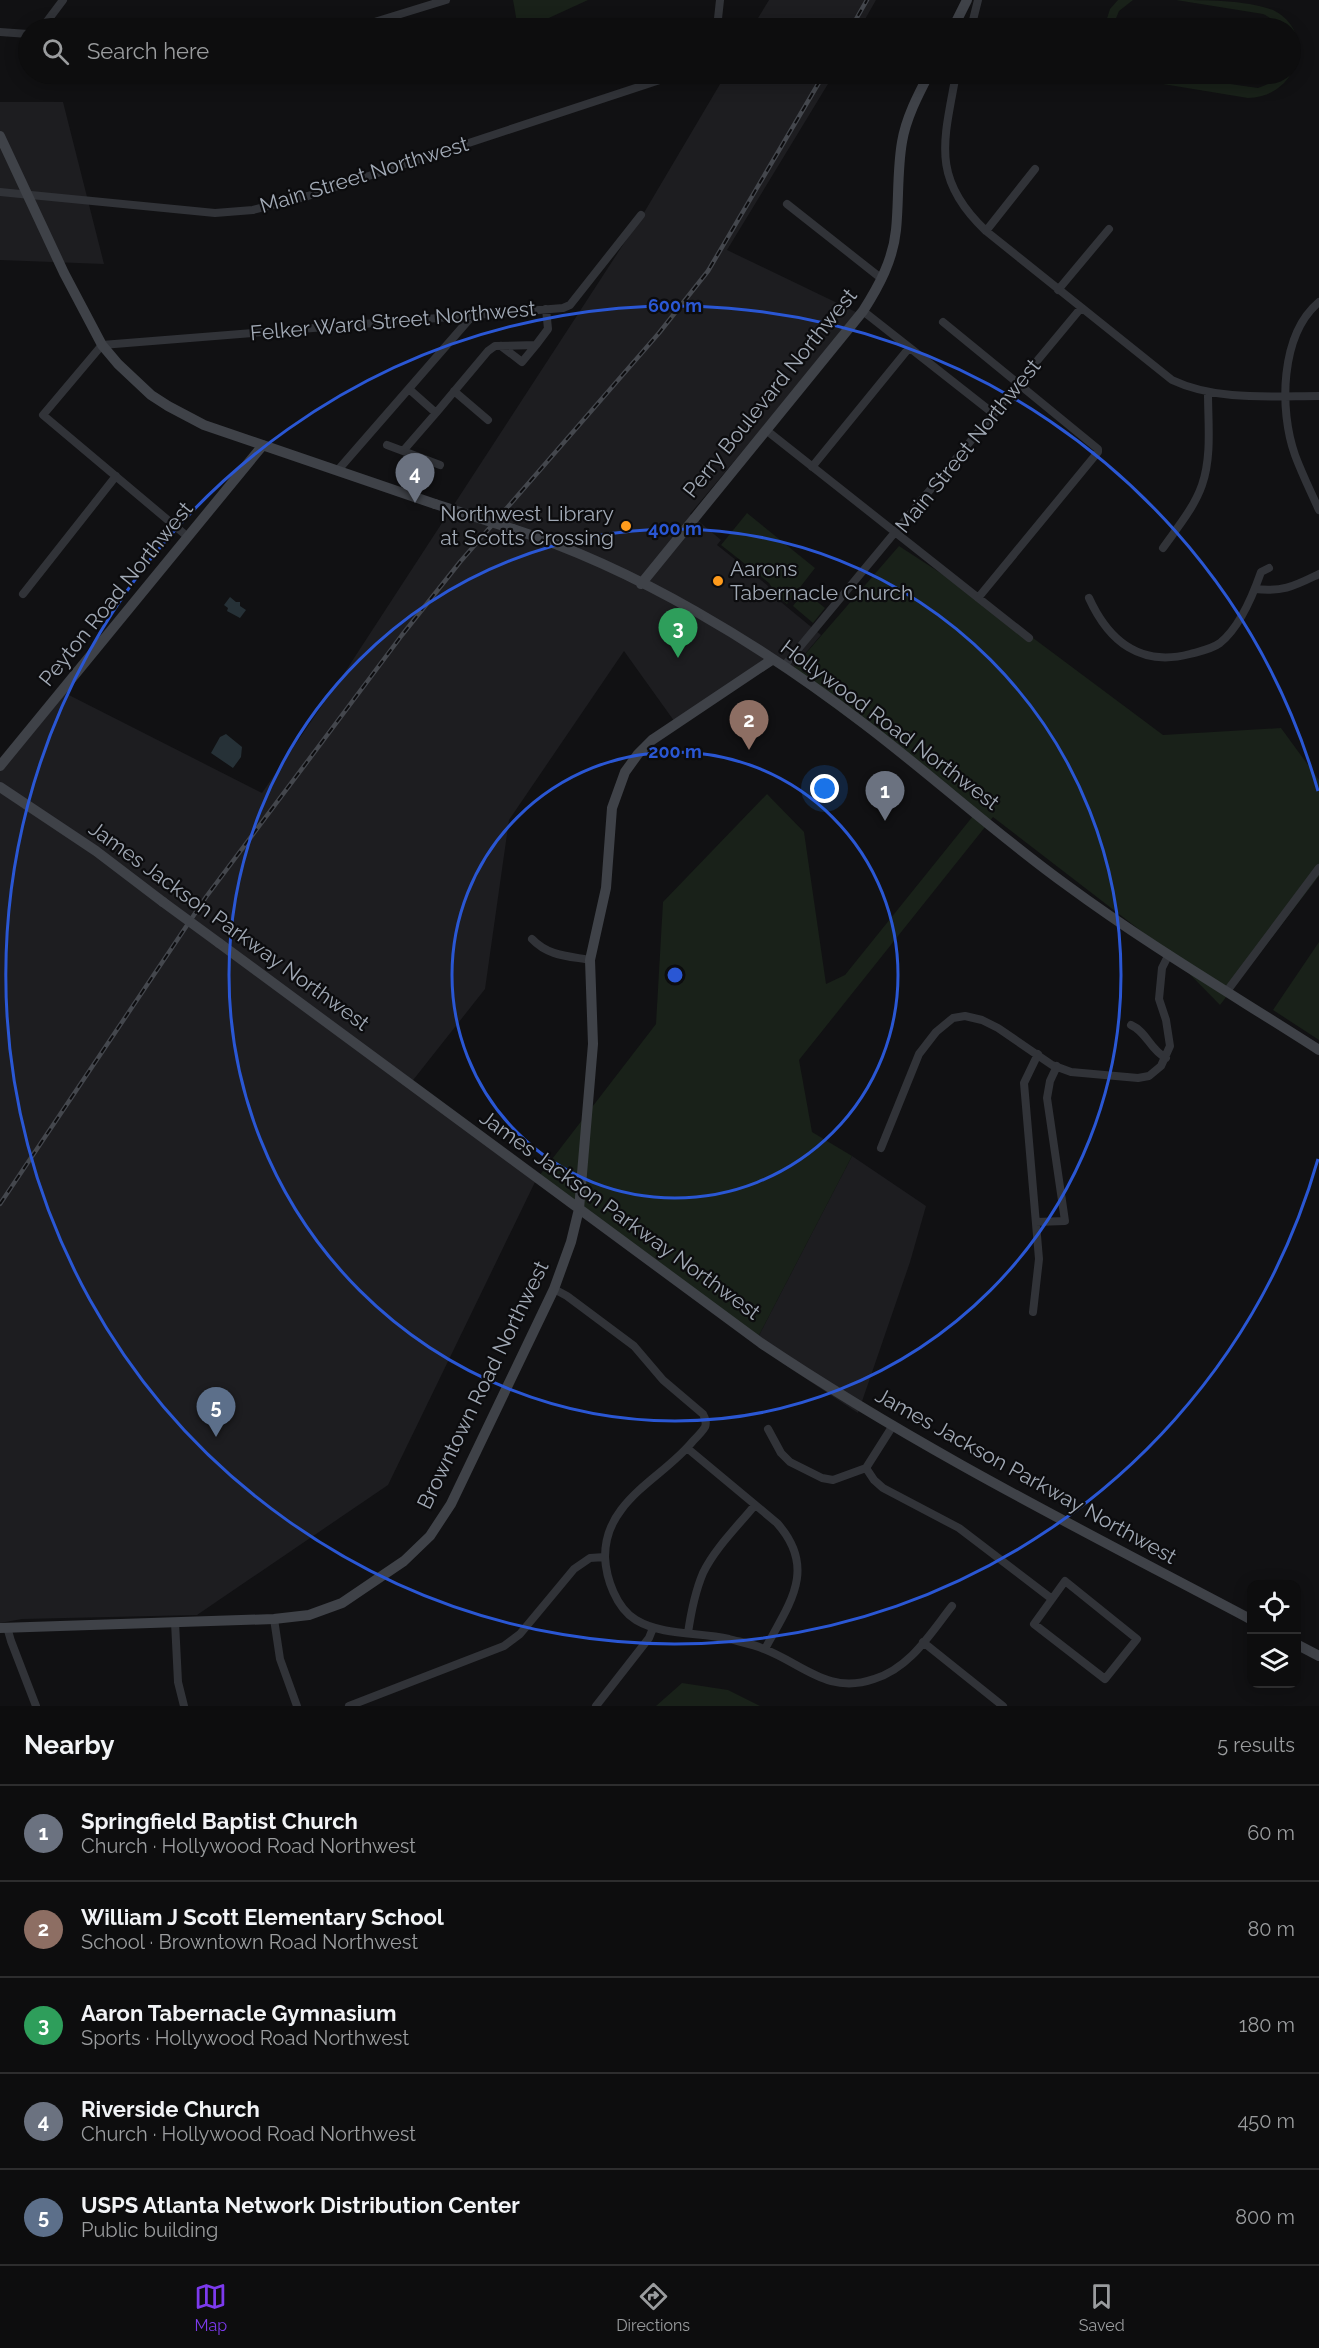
<!DOCTYPE html>
<meta charset="utf-8">
<style>
body{margin:0;font-family:Raleway,sans-serif;background:#161617;color:#f1f3f6}
.controls{position:absolute;right:18px;bottom:18px;display:grid;overflow:hidden;border-radius:12px;box-shadow:0 3px 15px #0003}
.controls button{width:54px;height:54px;display:grid;place-items:center;padding:0;border:0;border-bottom:2px solid #2d2d2e;background:#0d0d0e;color:#f1f3f6;font:30px sans-serif}
.you{position:absolute;left:825px;top:789px;width:21px;height:21px;margin:-15px;border:4px solid #fff;border-radius:50%;background:#1a73e8;box-shadow:0 0 0 9px #1a73e833}
.badge{display:grid;place-items:center;width:39px;height:39px;border-radius:50%;background:#7c3aed;color:#fff;font-size:20px;font-weight:700}
.pin{position:absolute;translate:-50% -50px;filter:drop-shadow(0 2px 3px #0008)}
.pin::after{content:'';position:absolute;top:32px;width:21px;height:18px;background:inherit;clip-path:polygon(0 0,100% 0,50% 100%)}
.list{margin:0;padding:0;list-style:none}
h2{display:flex;justify-content:space-between;align-items:center;height:78px;margin:0;padding:0 24px;font-size:26px}
h2 small{font-size:20px;font-weight:400;color:#9a9c9e}
.list li{display:grid;grid-template-columns:39px 1fr auto;gap:18px;align-items:center;box-sizing:border-box;height:96px;padding:0 24px;border-top:2px solid #2d2d2e}
.list b{display:block;font-size:22px;white-space:nowrap}
.list p{margin:0;font-size:20px;white-space:nowrap;color:#9a9c9e}
.list em{font-size:20px;font-style:normal;color:#9a9c9e}
.icon{flex:none;width:33px;height:33px;fill:none;stroke:currentColor;stroke-width:2;stroke-linecap:round;stroke-linejoin:round}
.map{position:relative;flex:none;width:1319px;height:1706px;overflow:hidden}
.search{position:absolute;background:#0d0d0e;box-shadow:0 3px 15px #0003;left:18px;right:18px;top:18px;height:66px;display:flex;align-items:center;gap:15px;box-sizing:border-box;padding:0 21px;border-radius:33px;color:#9a9c9e;font-size:22px}
.sheet{height:558px;background:#0d0d0e}
nav{display:flex;justify-content:space-around;align-items:center;box-sizing:border-box;height:84px;border-top:2px solid #2d2d2e;background:#0d0d0e;font-size:16px;color:#9a9c9e}
nav a{display:grid;justify-items:center;gap:3px}
nav .on{color:#7c3aed}
.map>svg:first-child{display:block}
</style>
<div class="map">
<svg width="1319" height="1706" viewBox="0 0 1319 1706">
<rect width="100%" height="100%" fill="#111113"/>
<path fill="#1d1d20" d="M769,0H876L860,28H752Z
M726,74H834L727,250L858,313L690,514L721,540L717,545L767,585L776,598L821,635L788,674L775,664L677,725L624,651L509,820L485,989L410,1084L536,1180L388,1485L197,1615L22,1619L0,1623V766L61,691L262,793L345,672L645,211Z
M0,102H63L104,264L0,260Z
M852,1156L926,1206L910,1262L858,1413L788,1367L756,1341Z"/>
<path fill="#192119" d="M513,0H588L527,28H518Z
M1118,0H1133L1119,11L1112,28H1104L1110,9Z
M1176,0C1205,0 1246,0 1273,10C1319,33 1297,98 1248,98L1102,74H1160L1258,88L1276,81L1283,74H1290V28C1281,28 1272,18 1263,14Z
M747,513L815,568L787,604L778,597L769,583L721,545Z
M899,546L982,600L1163,735L1281,728L1319,780V876L1220,1005L1167,951L993,817L799,1060L812,1132L852,1156L756,1341L536,1180L656,1024L663,902L767,794L804,832L826,984L845,975L973,816L930,778L788,674Z
M804,591L825,608L813,623L793,606Z
M1319,942V1040L1273,1010Z
M682,1683L728,1690L760,1706H656Z"/>
<path fill="#263137" d="M230,597L236,602H240V606L246,610L240,618L227,611L228,608L224,605Z
M226,734L242,747L241,757L233,768L211,753L220,737Z"/>
<g fill="none" stroke-linecap="round" stroke-linejoin="round">
<path stroke="#313338" stroke-width="8" d="M42,28L63,0
M355,28L446,0
M717,28L720,0
M971,28L978,0
M0,32L28,34
M956,74C944,141 930,178 986,231L1172,380C1216,401 1271,396 1319,396
M0,192L215,213L253,210L308,196L678,74
M787,204L882,279
M986,231L1035,169
M1058,290L1109,229
M1319,302C1280,335 1279,410 1295,455C1302,474 1311,492 1319,510
M863,311L994,414
M943,322L1098,449V452L978,598
M501,346L522,362L536,345
M454,391L488,420
M436,413L488,351L495,346L536,345L548,329L546,309
M766,430L1029,638
M387,445L403,451L436,413L409,389
M403,451L440,465
M812,467L909,348
M338,470L473,315
M188,537L43,415L102,345L563,308L570,305L641,215
M1163,548C1177,528 1194,508 1202,485C1212,456 1208,423 1208,393
M1255,589C1284,592 1294,586 1319,574
M23,594L116,476
M1089,598C1109,642 1141,667 1190,654C1201,651 1212,649 1220,643C1240,627 1253,595 1261,572L1269,568
M784,666L1081,308
M532,939C548,956 568,956 590,960
M1227,991L1319,868
M1131,1025C1147,1032 1150,1050 1166,1058
M881,1148L919,1054L936,1032L953,1018L965,1016L982,1020L998,1028L1052,1065L1071,1072L1138,1078L1149,1076L1161,1066L1170,1046L1166,1020L1159,999L1162,968L1169,954
M1036,1222L1065,1221L1047,1098L1050,1081L1057,1066
M554,1289L567,1296L634,1346L663,1380L703,1414C705,1418 707,1422 705,1427C702,1432 697,1437 693,1441C672,1467 641,1483 621,1510C611,1523 605,1540 605,1557C606,1578 616,1608 636,1620C663,1636 699,1632 729,1639C740,1642 753,1644 764,1649C803,1664 828,1695 874,1679C910,1668 930,1634 952,1606
M1033,1312L1039,1259L1024,1083L1038,1054
M768,1429L781,1453L790,1462L822,1478L833,1480L866,1468L892,1427
M687,1448L777,1523C818,1569 789,1604 765,1649
M866,1468L874,1480L883,1488L959,1528L1052,1599
M1065,1581L1137,1639L1105,1679L1034,1624Z
M274,1619L280,1659L297,1706
M175,1622L178,1682L184,1706
M7,1627L11,1641L36,1706
M688,1633C691,1612 695,1592 703,1573C715,1548 738,1526 755,1505
M923,1642L1003,1706
M349,1706L504,1646L520,1634L574,1569L590,1558L605,1557
M596,1706L649,1638L653,1628"/>
<path stroke="#3f4248" stroke-width="10" d="M953,28L967,0
M0,136L64,273L102,345L118,364L151,395L168,406L204,425L435,504
M513,529C637,569 761,645 863,723C933,776 997,835 1068,886C1148,945 1235,996 1319,1050
M641,584L863,311C879,286 893,260 896,230C899,201 897,171 902,142C906,118 918,95 929,74
M0,766L263,445
M0,787L96,851L163,902
M219,943L761,1343C917,1448 1086,1532 1252,1620
M0,1628L274,1619L309,1615L342,1603L404,1561L430,1536L451,1504L554,1289L571,1242L579,1209L593,1044L590,960L606,888L612,808L625,772L638,754L652,740L773,659
M1296,1644L1319,1656"/>
<defs>
<path id="rail" d="M851,28L867,0
M0,1204L206,897L402,635L460,562L659,333L708,271L824,74"/>
</defs>
<use href="#rail" stroke="#44474d" stroke-width="4.5"/>
<use href="#rail" stroke="#0c0c0e" stroke-width="2" stroke-dasharray="7" stroke-linecap="butt"/>
<path stroke="#3f4248" stroke-width="10" d="M435,504L513,529
M163,902L219,943"/>
</g>
<g fill="none" stroke="#2a57d4" stroke-width="3">
<circle cx="675" cy="975" r="223"/>
<circle cx="675" cy="975" r="446"/>
<path d="M1318 1159A669 669 0 1 1 1318 791"/>
</g>
<g fill="#ff9b1c" stroke="#0c0c0e" stroke-width="2">
<circle cx="626" cy="526" r="6"/>
<circle cx="718" cy="581" r="6"/>
</g>
<g text-anchor="middle" stroke-width="4.5" stroke-linejoin="round" paint-order="stroke">
<g font-size="21" fill="#a1a9b5" stroke="#0c0c0e">
<text transform="translate(364 175) rotate(-17)" y="7">Main Street Northwest</text>
<text transform="translate(393 321) rotate(-5)" y="7">Felker Ward Street Northwest</text>
<text transform="translate(770 393) rotate(-51)" y="7">Perry Boulevard Northwest</text>
<text transform="translate(968 446) rotate(-51)" y="7">Main Street Northwest</text>
<text transform="translate(116 594) rotate(-51)" y="7">Peyton Road Northwest</text>
<text transform="translate(890 725) rotate(37)" y="7">Hollywood Road Northwest</text>
<text transform="translate(229 926) rotate(36)" y="7">James Jackson Parkway Northwest</text>
<text transform="translate(620 1215) rotate(36)" y="7">James Jackson Parkway Northwest</text>
<text transform="translate(483 1385) rotate(-64)" y="7">Browntown Road Northwest</text>
<text transform="translate(1026 1476) rotate(29)" y="7">James Jackson Parkway Northwest</text>
</g>
<g font-size="21" fill="#a1a9b5" stroke="#0c0c0e" text-anchor="end">
<text x="614" y="521">Northwest Library<tspan x="614" dy="24">at Scotts Crossing</tspan></text>
<text x="730" y="576" text-anchor="start">Aarons<tspan x="730" dy="24">Tabernacle Church</tspan></text>
</g>
</g>
<circle cx="675" cy="975" r="9" fill="#2a57d4" stroke="#0c0c0e" stroke-width="3"/>
<g font-size="18" text-anchor="middle" font-weight="bold" fill="#2a57d4" stroke="#0c0c0e" stroke-width="4.5" stroke-linejoin="round" paint-order="stroke">
<text x="675" y="312">600 m</text>
<text x="675" y="535">400 m</text>
<text x="675" y="758">200 m</text>
</g>
</svg>
<div class="controls">
<button><svg class="icon" aria-label="locate" viewBox="0 0 24 24"><circle cx="12" cy="12" r="6"/><path d="M12 2v4M12 18v4M2 12h4M18 12h4"/></svg></button>
<button><svg class="icon" aria-label="layers" viewBox="0 0 24 24"><path d="M12 4l9 5-9 5-9-5zM3 14l9 5 9-5"/></svg></button>
</div>
<div class="you"></div>
<div class="pin badge" style="left:885px;top:821px;background:#6b7280">1</div>
<div class="pin badge" style="left:749px;top:750px;background:#8d6e63">2</div>
<div class="pin badge" style="left:678px;top:658px;background:#2e9e5b">3</div>
<div class="pin badge" style="left:415px;top:503px;background:#6b7280">4</div>
<div class="pin badge" style="left:216px;top:1437px;background:#5c6f8a">5</div>
<div class="search"><svg class="icon" aria-label="search" viewBox="0 0 24 24"><circle cx="10" cy="10" r="6"/><path d="M15 15l6 6"/></svg>Search here</div>
</div>
<section class="sheet">
<h2>Nearby<small>5 results</small></h2>
<ul class="list">
<li><span class="badge" style="background:#6b7280">1</span><div><b>Springfield Baptist Church</b><p>Church · Hollywood Road Northwest</p></div><em>60 m</em></li>
<li><span class="badge" style="background:#8d6e63">2</span><div><b>William J Scott Elementary School</b><p>School · Browntown Road Northwest</p></div><em>80 m</em></li>
<li><span class="badge" style="background:#2e9e5b">3</span><div><b>Aaron Tabernacle Gymnasium</b><p>Sports · Hollywood Road Northwest</p></div><em>180 m</em></li>
<li><span class="badge" style="background:#6b7280">4</span><div><b>Riverside Church</b><p>Church · Hollywood Road Northwest</p></div><em>450 m</em></li>
<li><span class="badge" style="background:#5c6f8a">5</span><div><b>USPS Atlanta Network Distribution Center</b><p>Public building</p></div><em>800 m</em></li>
</ul>
</section>
<nav>
<a class="on"><svg class="icon" aria-label="map" viewBox="0 0 24 24"><path d="M3 6l6-2 6 2 6-2v14l-6 2-6-2-6 2zM9 4v14M15 6v14"/></svg>Map</a>
<a><svg class="icon" aria-label="directions" viewBox="0 0 24 24"><path d="M12 3l9 9-9 9-9-9zM9 14v-3h6M13 9l2 2-2 2"/></svg>Directions</a>
<a><svg class="icon" aria-label="saved" viewBox="0 0 24 24"><path d="M7 4h10v16l-5-4-5 4z"/></svg>Saved</a>
</nav>
